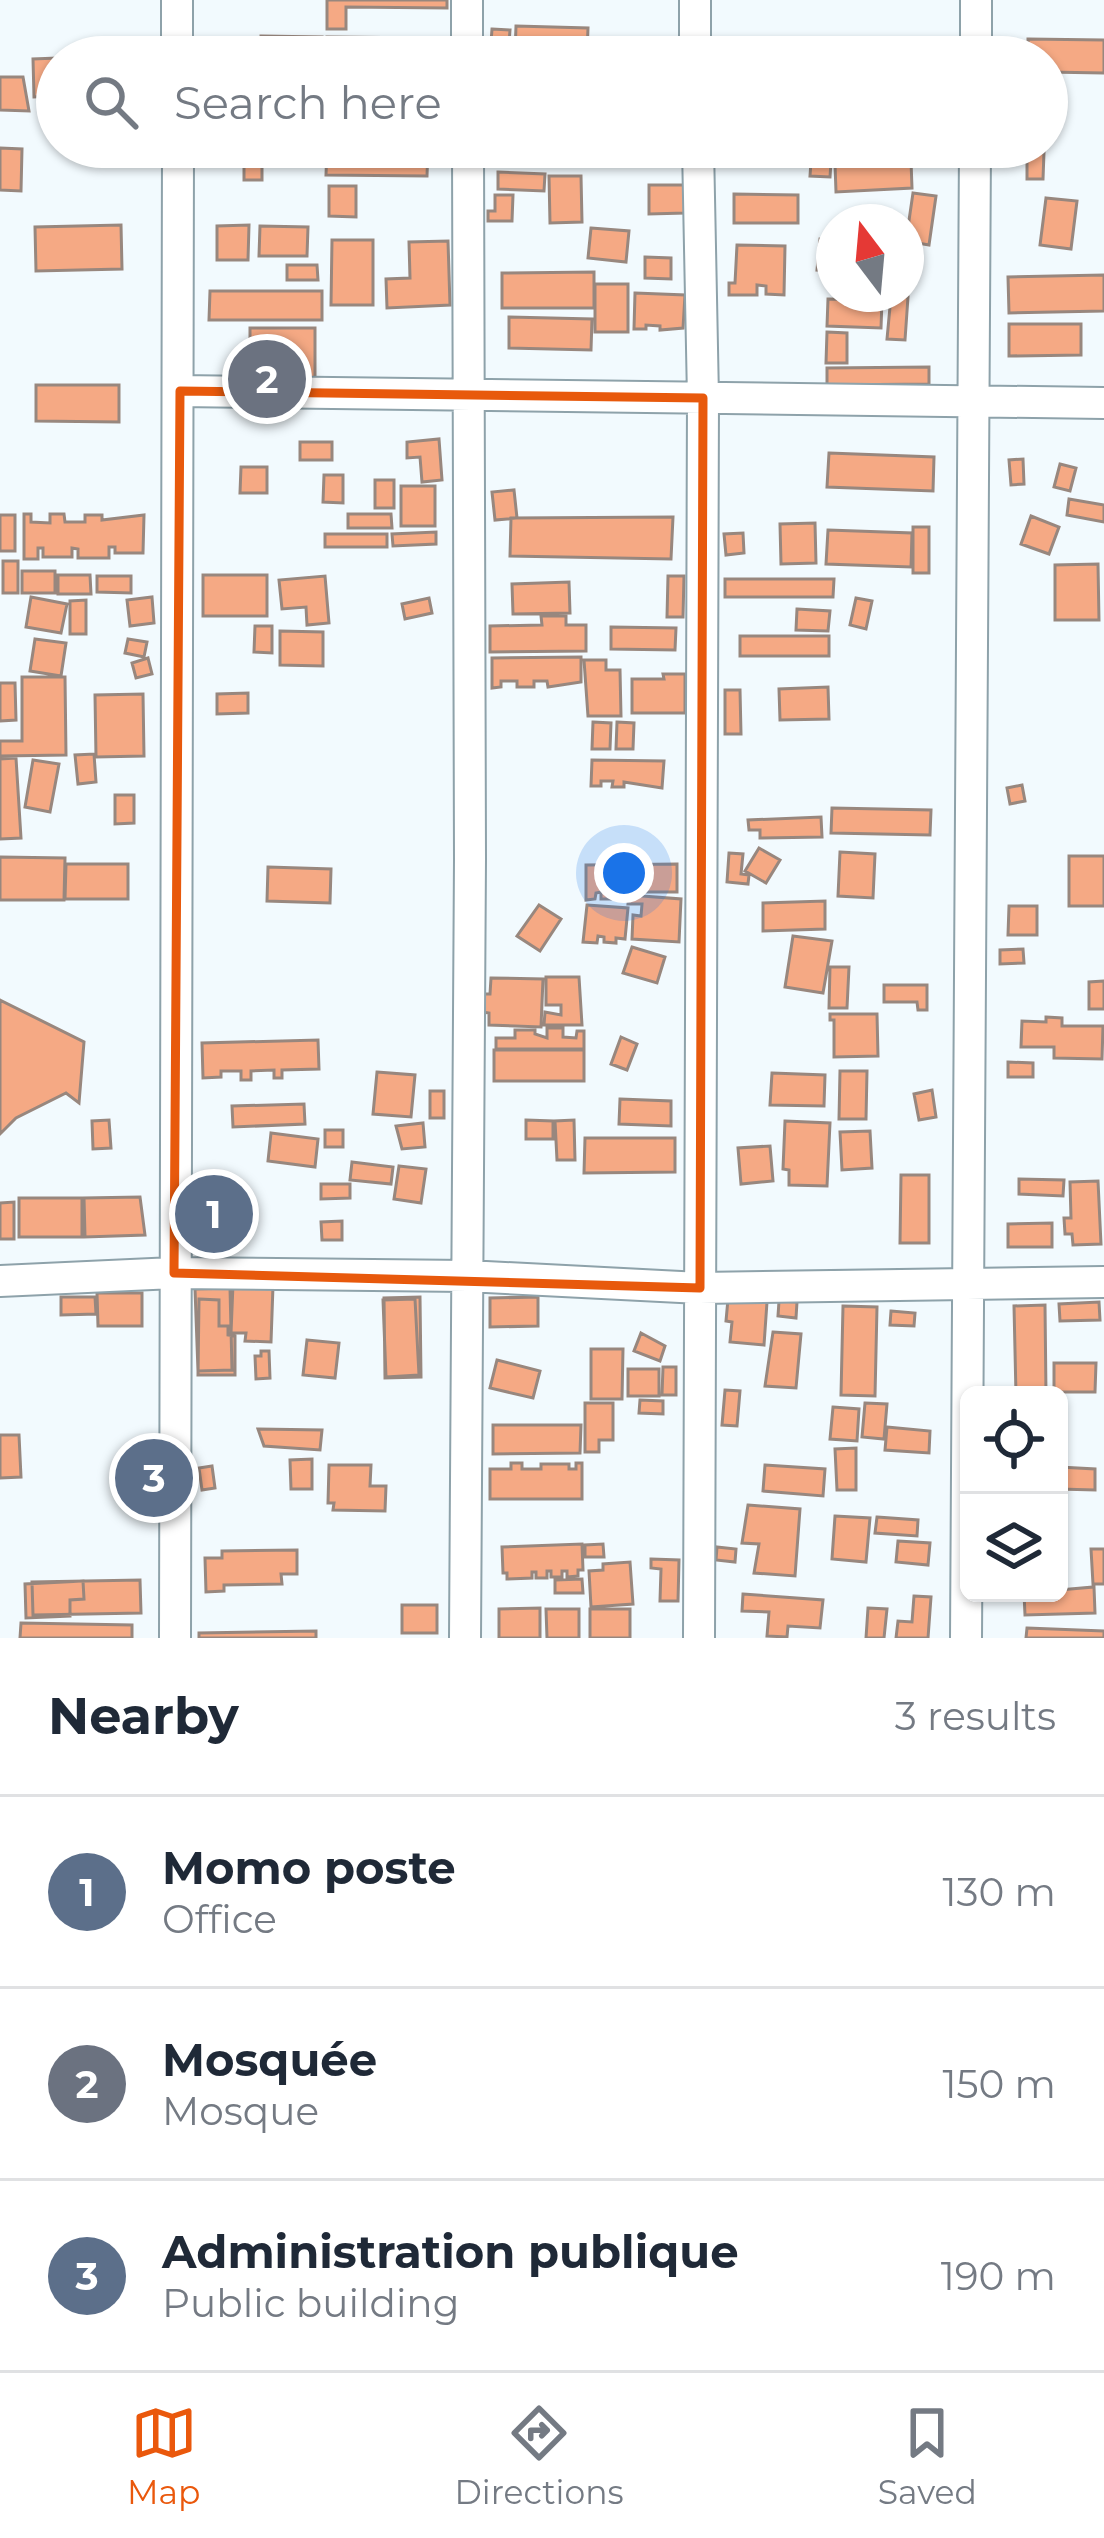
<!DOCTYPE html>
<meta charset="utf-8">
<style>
body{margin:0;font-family:Montserrat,sans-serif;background:#f2f2f3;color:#1f2937}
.controls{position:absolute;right:36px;bottom:36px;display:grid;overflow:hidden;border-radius:18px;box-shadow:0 3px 9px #0004}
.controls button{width:108px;height:108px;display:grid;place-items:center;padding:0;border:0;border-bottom:3px solid #e0e1e3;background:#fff;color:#1f2937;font:60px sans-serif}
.compass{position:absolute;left:816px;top:204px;width:108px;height:108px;border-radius:50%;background:#fff;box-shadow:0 3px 9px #0004;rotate:344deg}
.you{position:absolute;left:624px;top:873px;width:42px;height:42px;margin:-30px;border:9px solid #fff;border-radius:50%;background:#1a73e8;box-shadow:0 0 0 18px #1a73e833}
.badge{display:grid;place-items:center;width:78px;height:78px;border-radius:50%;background:#ea580c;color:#fff;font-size:39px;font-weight:700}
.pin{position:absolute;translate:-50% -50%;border:6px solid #fff;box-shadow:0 3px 12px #0006}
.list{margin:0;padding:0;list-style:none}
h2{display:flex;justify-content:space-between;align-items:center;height:156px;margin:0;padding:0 48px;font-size:51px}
h2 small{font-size:39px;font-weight:400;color:#747a83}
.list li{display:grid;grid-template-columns:78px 1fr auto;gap:36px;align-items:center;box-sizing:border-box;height:192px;padding:0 48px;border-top:3px solid #e0e1e3}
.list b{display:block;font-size:45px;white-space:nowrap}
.list p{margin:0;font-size:39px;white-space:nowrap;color:#747a83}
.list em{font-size:39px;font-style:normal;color:#747a83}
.icon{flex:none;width:66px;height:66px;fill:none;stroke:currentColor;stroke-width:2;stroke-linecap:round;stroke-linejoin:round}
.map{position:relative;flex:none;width:1104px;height:1638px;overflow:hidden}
.search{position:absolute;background:#fff;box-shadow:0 3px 9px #0004;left:36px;right:36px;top:36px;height:132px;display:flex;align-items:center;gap:30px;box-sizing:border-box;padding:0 42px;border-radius:66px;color:#747a83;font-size:45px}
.sheet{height:732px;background:#fff}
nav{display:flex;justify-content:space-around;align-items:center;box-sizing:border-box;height:168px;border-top:3px solid #e0e1e3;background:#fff;font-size:33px;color:#747a83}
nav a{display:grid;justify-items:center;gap:6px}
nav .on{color:#ea580c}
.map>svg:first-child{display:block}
</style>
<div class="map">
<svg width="1104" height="1638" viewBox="0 0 1104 1638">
<rect width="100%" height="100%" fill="#f2fafe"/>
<path fill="#f5a984" stroke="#98877e" stroke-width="3" d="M327,0H447V8L346,7V29H327Z
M516,26L588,28L587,54L519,57L515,54Z
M492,29L510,30L508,57H490Z
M261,36L322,37L321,57H261Z
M327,37L438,38V57H327Z
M1028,39L1104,40V73L1047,72V57H1028Z
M57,58V96L34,97L33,59Z
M0,77H23L29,111L0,110Z
M327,147H428L427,176L326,175Z
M499,147H530V162H499Z
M812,147H832L830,177L810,176Z
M0,148L22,149L21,191L0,190Z
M244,148H262V180H244Z
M1027,152H1044L1043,179H1027Z
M911,161L912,188L836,192L835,164Z
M498,172L545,174L544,191L498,189Z
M549,176H581L582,222L550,223Z
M649,185H685V213L649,214Z
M329,186H356V217L329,216Z
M913,193L936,196L929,245L906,241Z
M734,194L798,195V223H734Z
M495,195H513L512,221H488V211H495Z
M1046,198L1077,201L1071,249L1040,245Z
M121,225L122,269L36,271L35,227Z
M249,225L248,260H217V226Z
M260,226L308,227L307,256H259Z
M591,228L629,231L626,262L588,258Z
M820,239L834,240V271L817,270Z
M332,240H373V305H331Z
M448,241L450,305L387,308L386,279L410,278L409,242Z
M737,245L785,246L784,295L766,294V286L757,285V295H729V283H735Z
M645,257L671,258V279L645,278Z
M287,265H317L318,280H287Z
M594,272V308H502V273Z
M1104,275V311L1009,313L1008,277Z
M595,284H628V332H595Z
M210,291H322V320H209Z
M635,293L685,295L683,328L660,330V326L646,325V329H634Z
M891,296L908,297L905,340L887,339Z
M828,299L882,300L881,328L827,326Z
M509,317L592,319L591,350L509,348Z
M1009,324H1081V355L1009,356Z
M250,328H315V379L250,378Z
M827,332L847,333V363H826Z
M929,367V384L827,385V368Z
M36,385H119V422L36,421Z
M439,439L442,480L422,482L420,457L407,458V442Z
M300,442H332V460H300Z
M829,453L934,457L933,491L827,487Z
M1023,459L1024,484L1011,485L1009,460Z
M1060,464L1076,468L1070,491L1054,487Z
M241,467H267V493H240Z
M324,475H343V503L323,502Z
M375,480H394V508H375Z
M401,486H435V526H401Z
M514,490L517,518L495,520L492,492Z
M1069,499L1104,505V522L1067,515Z
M24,514H31V522L50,523V514H64L65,522H85V515H102V520L144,515L143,553H115V547H109V558H78V549L72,548V557H43V548H38V559H24Z
M348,514H391L392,528H348Z
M0,515H15V551H0Z
M1031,516L1059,527L1049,554L1021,544Z
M673,517L671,559L510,556L511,518Z
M815,523L816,563L781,564L780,524Z
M913,527H929V573H913Z
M828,530L912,533L911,567L826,564Z
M436,532V544L393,546L392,534Z
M743,533L744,553L726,555L724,534Z
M325,534H387V547H325Z
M3,561H18V593H3Z
M1098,564L1099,620H1055V565Z
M22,571H55V593H22Z
M58,575H90L91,594H58Z
M203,575H267V616H203Z
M97,576H131V593L97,592Z
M325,576L329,623L307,625L306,607L282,609L279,580Z
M668,576H684L683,617H667Z
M725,579H834L833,597H725Z
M569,582L570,613L513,614L512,584Z
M31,597L67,604L61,633L26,627Z
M152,597L154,623L130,626L127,600Z
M429,598L432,613L405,619L402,604Z
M856,598L872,601L866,629L850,625Z
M86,600V634H70V601Z
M797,609L830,611L828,631L796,630Z
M541,616H566V625H586V651L490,652V626L542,625Z
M255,626H272V653L254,652Z
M611,627L676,628L675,650L611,649Z
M280,631L323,632V666L280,665Z
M740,636H829V656H740Z
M35,639L66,643L61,676L30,671Z
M128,639L147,642L144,657L125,653Z
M581,657V682L548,687L547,681H534V687H517V681H501V687L492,688V658Z
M148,658L152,674L136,678L132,663Z
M584,660H606V670H620L621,716H588Z
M663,674H685V713H632V679H664Z
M22,677H65L66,755L0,756V741H22Z
M0,683H15L16,720L0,721Z
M828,687L829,719L780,720L779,689Z
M725,690H740L741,734H725Z
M248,693V713L217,714V694Z
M143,694L144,756L96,757L95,695Z
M593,722L611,723L610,749H592Z
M617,722L634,723L633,749H616Z
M94,754L96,782L78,784L75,755Z
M16,758L21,838L0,839V759Z
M33,760L59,764L50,812L25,807Z
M592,760L664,761L662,788L624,782V787H612L613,781H601V786H591Z
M1022,785L1025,801L1010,804L1007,788Z
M115,795H134V823L115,824Z
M832,808L931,810L930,835L831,833Z
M821,817L822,837L760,838V830H749L748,820Z
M759,848L780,860L766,883L745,871Z
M840,852L875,854L873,898L838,896Z
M729,853L743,854L741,874L749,875L748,884L727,882Z
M1069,856H1104V906H1069Z
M0,857L65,858L64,900H0Z
M66,864H128V899H65Z
M677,864V892H611V899H601V892L596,893L595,899L586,900V865Z
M268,867L331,869L330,903L267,901Z
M629,895L681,899L679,942L632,939L633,915L641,916L642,904H628Z
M825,901V929L763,931V903Z
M539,905L561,919L540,951L517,936Z
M587,905L628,908L625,939L616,938V943L604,942V937L598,936L597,943L583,942Z
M1009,906H1037V935H1008Z
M793,936L832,941L823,993L785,987Z
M632,947L665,957L657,983L623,973Z
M1023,949L1024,963L1000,964V950Z
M830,967H849L847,1008H829Z
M546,977H579L582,1025H544L545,1012L561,1015V1005H546Z
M491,978L543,979L541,1027L489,1025V1013L482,1012L483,994H490Z
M1104,981V1009H1089V982Z
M884,985H927V1010H918L917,1002H884Z
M0,1000L84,1042L79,1103L66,1093L16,1118L0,1134Z
M830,1014H877L878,1056L834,1057V1020H830Z
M1046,1017L1062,1018V1026H1103L1102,1059L1054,1058V1047H1021L1022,1021L1046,1022Z
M547,1028H563V1037L576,1038L577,1031H584V1049H496V1038H515V1030H535V1034L547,1038Z
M621,1037L637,1044L627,1070L611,1064Z
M318,1040L319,1069L282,1070V1078H274V1070L251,1071V1080H241V1071H221V1077L203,1078L202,1043Z
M494,1050H584V1081H494Z
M1008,1062L1033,1063V1077H1008Z
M840,1071H867L866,1119H839Z
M377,1072L415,1075L411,1117L373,1114Z
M772,1073L825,1075L824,1106L770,1105Z
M932,1090L936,1117L919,1120L914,1094Z
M430,1091H444V1118H430Z
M620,1099L671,1101V1126L619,1124Z
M304,1104L305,1124L233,1127L232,1106Z
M109,1120L111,1148L93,1149L92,1121Z
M526,1120L553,1121V1139H526Z
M574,1120L575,1160H557L555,1121Z
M785,1121L830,1123L827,1186L789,1185V1170L783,1169Z
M423,1123L425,1147L402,1149L396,1126Z
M325,1130H343V1147H325Z
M870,1131L872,1168L842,1170L840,1132Z
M271,1133L318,1139L315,1167L268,1161Z
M585,1138H675V1172L584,1173Z
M770,1146L773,1181L741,1184L738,1148Z
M352,1162L393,1167L391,1184L350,1180Z
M399,1166L426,1169L421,1203L394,1199Z
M901,1175H929V1243H900Z
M1019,1179L1064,1180L1063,1196L1019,1194Z
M1098,1181L1101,1244L1073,1245L1072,1234H1065L1064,1218H1071L1070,1182Z
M321,1184H350V1198L321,1199Z
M140,1197L145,1235L85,1237L84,1198Z
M19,1198H82V1237H19Z
M14,1202V1239H0V1203Z
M342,1221V1240H322L321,1222Z
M1052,1223V1247H1008V1224Z
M233,1284L273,1286L271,1342L245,1341L246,1333H231Z
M230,1288L232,1370L198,1371L195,1289Z
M97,1293H142V1326H98Z
M61,1297H95L96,1314L61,1315Z
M420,1297L421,1377L385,1378L384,1298Z
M538,1297V1326L490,1327V1298Z
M199,1299L219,1300V1326H228V1335L235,1336V1375H198Z
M415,1299L419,1375L386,1377L383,1300Z
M728,1299L767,1302L764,1345L730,1342L732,1322L726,1321Z
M779,1301L797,1302L796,1318L778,1316Z
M1099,1302L1100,1320L1060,1321L1059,1304Z
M1045,1305L1046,1395H1016L1014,1306Z
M843,1306L877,1307L875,1396L841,1395Z
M891,1311L915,1313L914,1326L890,1325Z
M773,1332L801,1334L796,1388L765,1386Z
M641,1333L665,1346L660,1361L634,1351Z
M307,1340L339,1343L335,1378L303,1375Z
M591,1349H623L622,1399H591Z
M261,1351H269L270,1378L256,1379L255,1356H261Z
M497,1360L540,1371L533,1398L490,1388Z
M1054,1363H1096L1095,1392H1054Z
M663,1367H676V1395H662Z
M628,1369H659V1396H628Z
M725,1390L740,1391L737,1426L722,1425Z
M640,1400L663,1401V1414L639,1413Z
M585,1403H613V1440H599V1452H585Z
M865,1403L887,1404L884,1439L862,1437Z
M833,1407L859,1409L857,1441L830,1439Z
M493,1425H581L580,1453L493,1454Z
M887,1427L930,1431L929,1453L885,1450Z
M258,1429L322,1430L320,1450L264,1446Z
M0,1435H19L21,1477L0,1478Z
M856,1448V1490H837L835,1449Z
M312,1459V1489H291L290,1460Z
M511,1463H522V1469H541V1464H569V1469H576V1463H582V1499H490V1469H511Z
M329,1465H371L370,1486H386L385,1511L333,1510L334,1503H328Z
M765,1465L825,1469L823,1496L763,1491Z
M212,1466L215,1488L202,1490L199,1468Z
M1059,1467L1095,1469V1490L1059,1489Z
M748,1505L800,1509L795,1576L754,1573L759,1544L742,1543Z
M835,1516L870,1518L866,1562L832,1559Z
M877,1517L918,1520L917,1536L875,1533Z
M898,1541L930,1543L928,1565L896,1562Z
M582,1544L583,1570H578V1576L567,1577V1571H562V1577H551V1571H547V1578H536V1572H532V1578L507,1579V1573H503L502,1547Z
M603,1544L604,1557H585V1545Z
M717,1547L736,1549L735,1562L716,1560Z
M1091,1549H1104V1584H1093Z
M297,1550V1574H281L282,1584L224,1585V1591L206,1592L205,1558H222V1551Z
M651,1559L679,1560L678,1601H660L661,1569L651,1568Z
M630,1562L633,1604L591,1607L589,1571L603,1570V1564Z
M582,1579L583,1593H555V1580Z
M140,1580L141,1613L33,1615L32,1582Z
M83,1581L84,1599L70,1600V1616L26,1618L25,1584Z
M1094,1587L1095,1613L1025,1615L1024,1593Z
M743,1594L823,1600L820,1628L788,1626L787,1637L767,1636L769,1612L742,1611Z
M914,1596L931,1597L928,1638H896L898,1621L912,1622Z
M402,1605H437V1633H402Z
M540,1608V1638H499V1609Z
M868,1608L887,1609L884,1638H866Z
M546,1609H579V1638H547Z
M590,1609H630V1638H590Z
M21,1623L132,1625V1638H20Z
M1027,1628L1104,1631V1638H1026Z
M316,1631V1638H199V1633Z"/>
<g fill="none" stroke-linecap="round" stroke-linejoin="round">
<defs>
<path id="minor" d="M177,0V57
M467,0V57
M695,57V0
M976,57V0
M698,147L703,398L699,1638
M180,391L1104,403
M0,1281L174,1273L467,1276L700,1288L1104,1282
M175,1638L178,147
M465,1638L470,859L468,147
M966,1638L975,147"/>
</defs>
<use href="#minor" stroke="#8ea2aa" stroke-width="34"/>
<use href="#minor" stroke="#fff" stroke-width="30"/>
</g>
<path fill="none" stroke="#e8590c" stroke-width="9" stroke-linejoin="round" d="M180,391L703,398L700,1288L174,1273Z"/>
</svg>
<div class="controls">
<button><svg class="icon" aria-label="locate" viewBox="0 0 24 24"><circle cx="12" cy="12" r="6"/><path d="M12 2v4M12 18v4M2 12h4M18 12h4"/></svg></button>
<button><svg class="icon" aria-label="layers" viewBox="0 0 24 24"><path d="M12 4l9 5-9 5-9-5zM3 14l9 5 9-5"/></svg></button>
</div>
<svg class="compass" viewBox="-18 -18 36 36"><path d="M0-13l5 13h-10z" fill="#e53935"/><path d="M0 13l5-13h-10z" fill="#747a83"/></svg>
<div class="you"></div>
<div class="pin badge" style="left:214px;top:1214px;background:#5c6f8a">1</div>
<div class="pin badge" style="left:267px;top:379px;background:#6b7280">2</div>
<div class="pin badge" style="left:154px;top:1478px;background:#5c6f8a">3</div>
<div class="search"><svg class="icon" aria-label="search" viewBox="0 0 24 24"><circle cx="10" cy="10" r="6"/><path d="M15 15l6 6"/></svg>Search here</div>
</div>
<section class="sheet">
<h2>Nearby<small>3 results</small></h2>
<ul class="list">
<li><span class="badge" style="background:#5c6f8a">1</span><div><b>Momo poste</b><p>Office</p></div><em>130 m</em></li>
<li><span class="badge" style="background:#6b7280">2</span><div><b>Mosquée</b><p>Mosque</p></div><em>150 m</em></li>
<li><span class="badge" style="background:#5c6f8a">3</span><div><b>Administration publique</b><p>Public building</p></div><em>190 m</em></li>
</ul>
</section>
<nav>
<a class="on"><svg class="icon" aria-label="map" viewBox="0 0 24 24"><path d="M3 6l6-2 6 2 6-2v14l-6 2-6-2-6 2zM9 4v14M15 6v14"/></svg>Map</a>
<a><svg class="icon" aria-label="directions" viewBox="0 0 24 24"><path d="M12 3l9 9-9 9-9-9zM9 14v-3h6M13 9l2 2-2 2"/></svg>Directions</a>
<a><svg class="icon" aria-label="saved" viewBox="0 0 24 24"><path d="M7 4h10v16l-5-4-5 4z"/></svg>Saved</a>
</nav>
